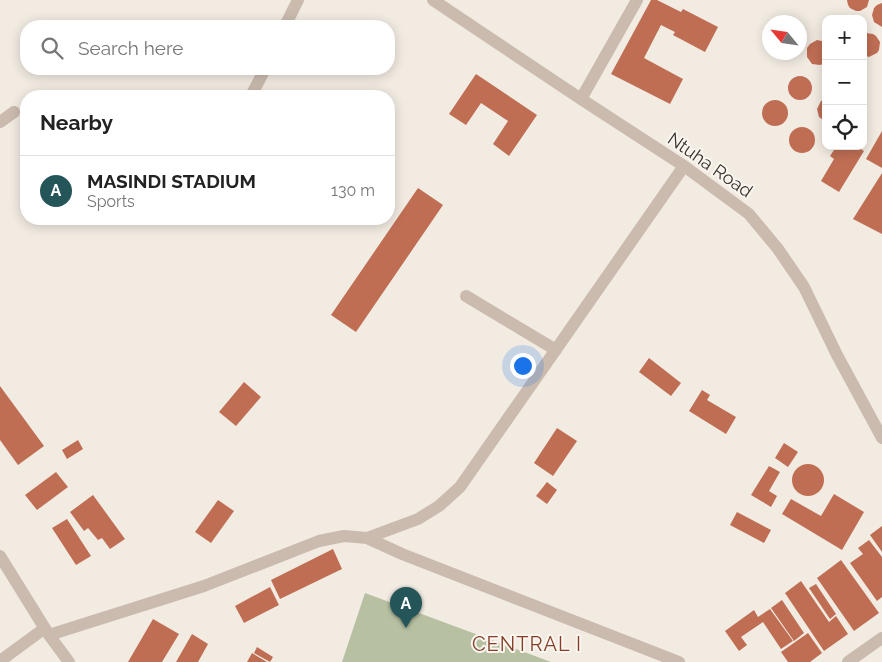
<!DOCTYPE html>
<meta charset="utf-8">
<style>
body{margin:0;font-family:Raleway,sans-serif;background:#f2f2f2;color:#222}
.controls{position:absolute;right:15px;top:15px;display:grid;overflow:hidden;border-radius:10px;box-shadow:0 2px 12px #0003}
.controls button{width:45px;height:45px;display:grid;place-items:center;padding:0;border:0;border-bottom:1px solid #e0e0e0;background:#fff;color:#222;font:25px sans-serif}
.compass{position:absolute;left:762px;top:15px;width:45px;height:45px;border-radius:50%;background:#fff;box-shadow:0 2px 12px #0003;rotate:299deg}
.you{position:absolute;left:522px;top:365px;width:18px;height:18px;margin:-12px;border:4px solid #fff;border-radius:50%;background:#1a73e8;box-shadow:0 0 0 8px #1a73e833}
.badge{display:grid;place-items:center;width:32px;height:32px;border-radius:50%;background:#245559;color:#fff;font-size:16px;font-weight:700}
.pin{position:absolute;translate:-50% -41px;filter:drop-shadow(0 1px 2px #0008)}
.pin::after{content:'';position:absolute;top:26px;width:18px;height:15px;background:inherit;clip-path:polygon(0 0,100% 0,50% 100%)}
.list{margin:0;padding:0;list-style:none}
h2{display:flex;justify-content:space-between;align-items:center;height:65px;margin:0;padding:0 20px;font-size:21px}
h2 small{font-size:16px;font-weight:400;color:#767676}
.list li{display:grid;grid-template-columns:32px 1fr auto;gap:15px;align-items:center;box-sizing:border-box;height:70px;padding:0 20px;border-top:1px solid #e0e0e0}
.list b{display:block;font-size:19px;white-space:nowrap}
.list p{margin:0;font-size:16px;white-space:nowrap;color:#767676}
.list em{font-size:16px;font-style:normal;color:#767676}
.icon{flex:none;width:28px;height:28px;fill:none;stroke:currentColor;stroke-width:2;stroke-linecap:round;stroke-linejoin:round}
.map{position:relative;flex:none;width:882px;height:662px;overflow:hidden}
.search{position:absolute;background:#fff;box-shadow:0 2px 12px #0003;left:20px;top:20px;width:375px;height:55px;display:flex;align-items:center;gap:12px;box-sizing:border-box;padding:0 18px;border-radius:20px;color:#767676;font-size:19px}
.panel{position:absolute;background:#fff;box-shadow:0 2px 12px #0003;left:20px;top:90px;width:375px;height:135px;border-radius:20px}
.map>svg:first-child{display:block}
</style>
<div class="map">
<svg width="882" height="662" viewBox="0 0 882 662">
<rect width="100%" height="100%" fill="#f2ebe2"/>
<path fill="#b7c1a2" d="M365,593L551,662H342Z"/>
<path fill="#bf6e54" d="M651,0H657L681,12L683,9L718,27L705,52L673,35L675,32L661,25L644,58L683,79L670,104L611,74Z
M847,0H869L867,7L860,11H856L850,8L848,5Z
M882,3V27L874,22L872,15L874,8L877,5Z
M866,33L873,34L876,36L880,42L879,50L877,53L869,57L863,55V34Z
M817,40L826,42V63L820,65L812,64L807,57V48L810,44Z
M476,74L537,115L509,156L493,144L508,121L481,103L466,125L449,114Z
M788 88a12 12 0 1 1 24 0a12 12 0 1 1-24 0Z
M826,98V122L819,117L817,109L821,101Z
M762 113a13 13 0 1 1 26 0a13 13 0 1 1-26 0Z
M789 140a13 13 0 1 1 26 0a13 13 0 1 1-26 0Z
M882,131V168L866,159Z
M843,146H856L864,151L839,192L821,181L834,159L830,156L836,147L841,150Z
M882,173V234L853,219Z
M418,188L443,205L356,332L331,315Z
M649,358L681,383L671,396L639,372Z
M244,382L261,397L236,426L219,412Z
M0,386L44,446L18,465L0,440Z
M702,390L710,395L707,400L736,417L726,434L689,411Z
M557,428L577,441L553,476L534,463Z
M78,440L83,449L67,459L62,450Z
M784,443L798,452L788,467L775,458Z
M792 480a16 16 0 1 1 32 0a16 16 0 1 1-32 0Z
M769,466L780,472L769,491L777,496L771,507L751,495Z
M56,472L68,487L37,510L25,495Z
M547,482L557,490L547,504L536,496Z
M834,494L864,512L842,550L782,514L791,499L821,516Z
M93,495L125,539L110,549L102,538L98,540L88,528L84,531L70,512Z
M218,500L234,511L211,543L195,532Z
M737,512L771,530L764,543L730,525Z
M67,519L91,556L76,565L52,528Z
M882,526V552L870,535Z
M869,540L882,557V597L877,601L850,563L863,554L858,548Z
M333,549L342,569L280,599L271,580Z
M841,560L879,613L854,631L817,578Z
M801,581L829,622L836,616L848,634L824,651L785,593Z
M816,584L836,614L830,619L809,588Z
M270,587L279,605L244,623L235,606Z
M782,600L804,633L794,641L771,608Z
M770,609L793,641L781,649L763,622L741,637L747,645L739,651L725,631L754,610L758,617Z
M153,619L179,634L162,662H128Z
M808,633L822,653L810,662H788L781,652Z
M192,634L208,644L198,662H176Z
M257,647L273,657L270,662L254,653Z
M252,653L267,662H247Z"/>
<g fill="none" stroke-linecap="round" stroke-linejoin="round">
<path stroke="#cabbae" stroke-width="12" d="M433,0L581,99L684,166L749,214L778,249L804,287L837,355L882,438
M285,26L298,0
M251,96L265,69
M581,99L637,0
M0,122L14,112
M466,296L556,350
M367,538L418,519L439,506L460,487L684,166
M0,556L49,635L69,662
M49,635L204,586L319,541L344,536L367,538L402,554L679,662
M0,661L45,628
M848,662L882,638"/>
</g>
<g text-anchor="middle" stroke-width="4" stroke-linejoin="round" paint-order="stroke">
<g font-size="18" fill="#3a302c" stroke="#faf5ef">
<text transform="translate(710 165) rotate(35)" y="6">Ntuha Road</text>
</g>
<g font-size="20" letter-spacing="1" fill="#843f2a" stroke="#faf5ef">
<text x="527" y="651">CENTRAL I</text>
</g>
</g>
</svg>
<div class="controls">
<button>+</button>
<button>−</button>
<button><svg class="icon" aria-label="locate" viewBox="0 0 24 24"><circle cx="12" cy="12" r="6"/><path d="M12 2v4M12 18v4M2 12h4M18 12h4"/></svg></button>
</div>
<svg class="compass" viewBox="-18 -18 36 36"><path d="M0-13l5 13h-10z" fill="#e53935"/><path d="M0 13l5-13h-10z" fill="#767676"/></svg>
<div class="you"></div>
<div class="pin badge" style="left:406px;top:628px">A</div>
<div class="search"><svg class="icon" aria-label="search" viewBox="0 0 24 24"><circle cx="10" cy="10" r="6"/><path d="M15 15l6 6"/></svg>Search here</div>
<section class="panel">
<h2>Nearby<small></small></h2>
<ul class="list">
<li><span class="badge">A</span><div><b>MASINDI STADIUM</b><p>Sports</p></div><em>130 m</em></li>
</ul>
</section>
</div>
